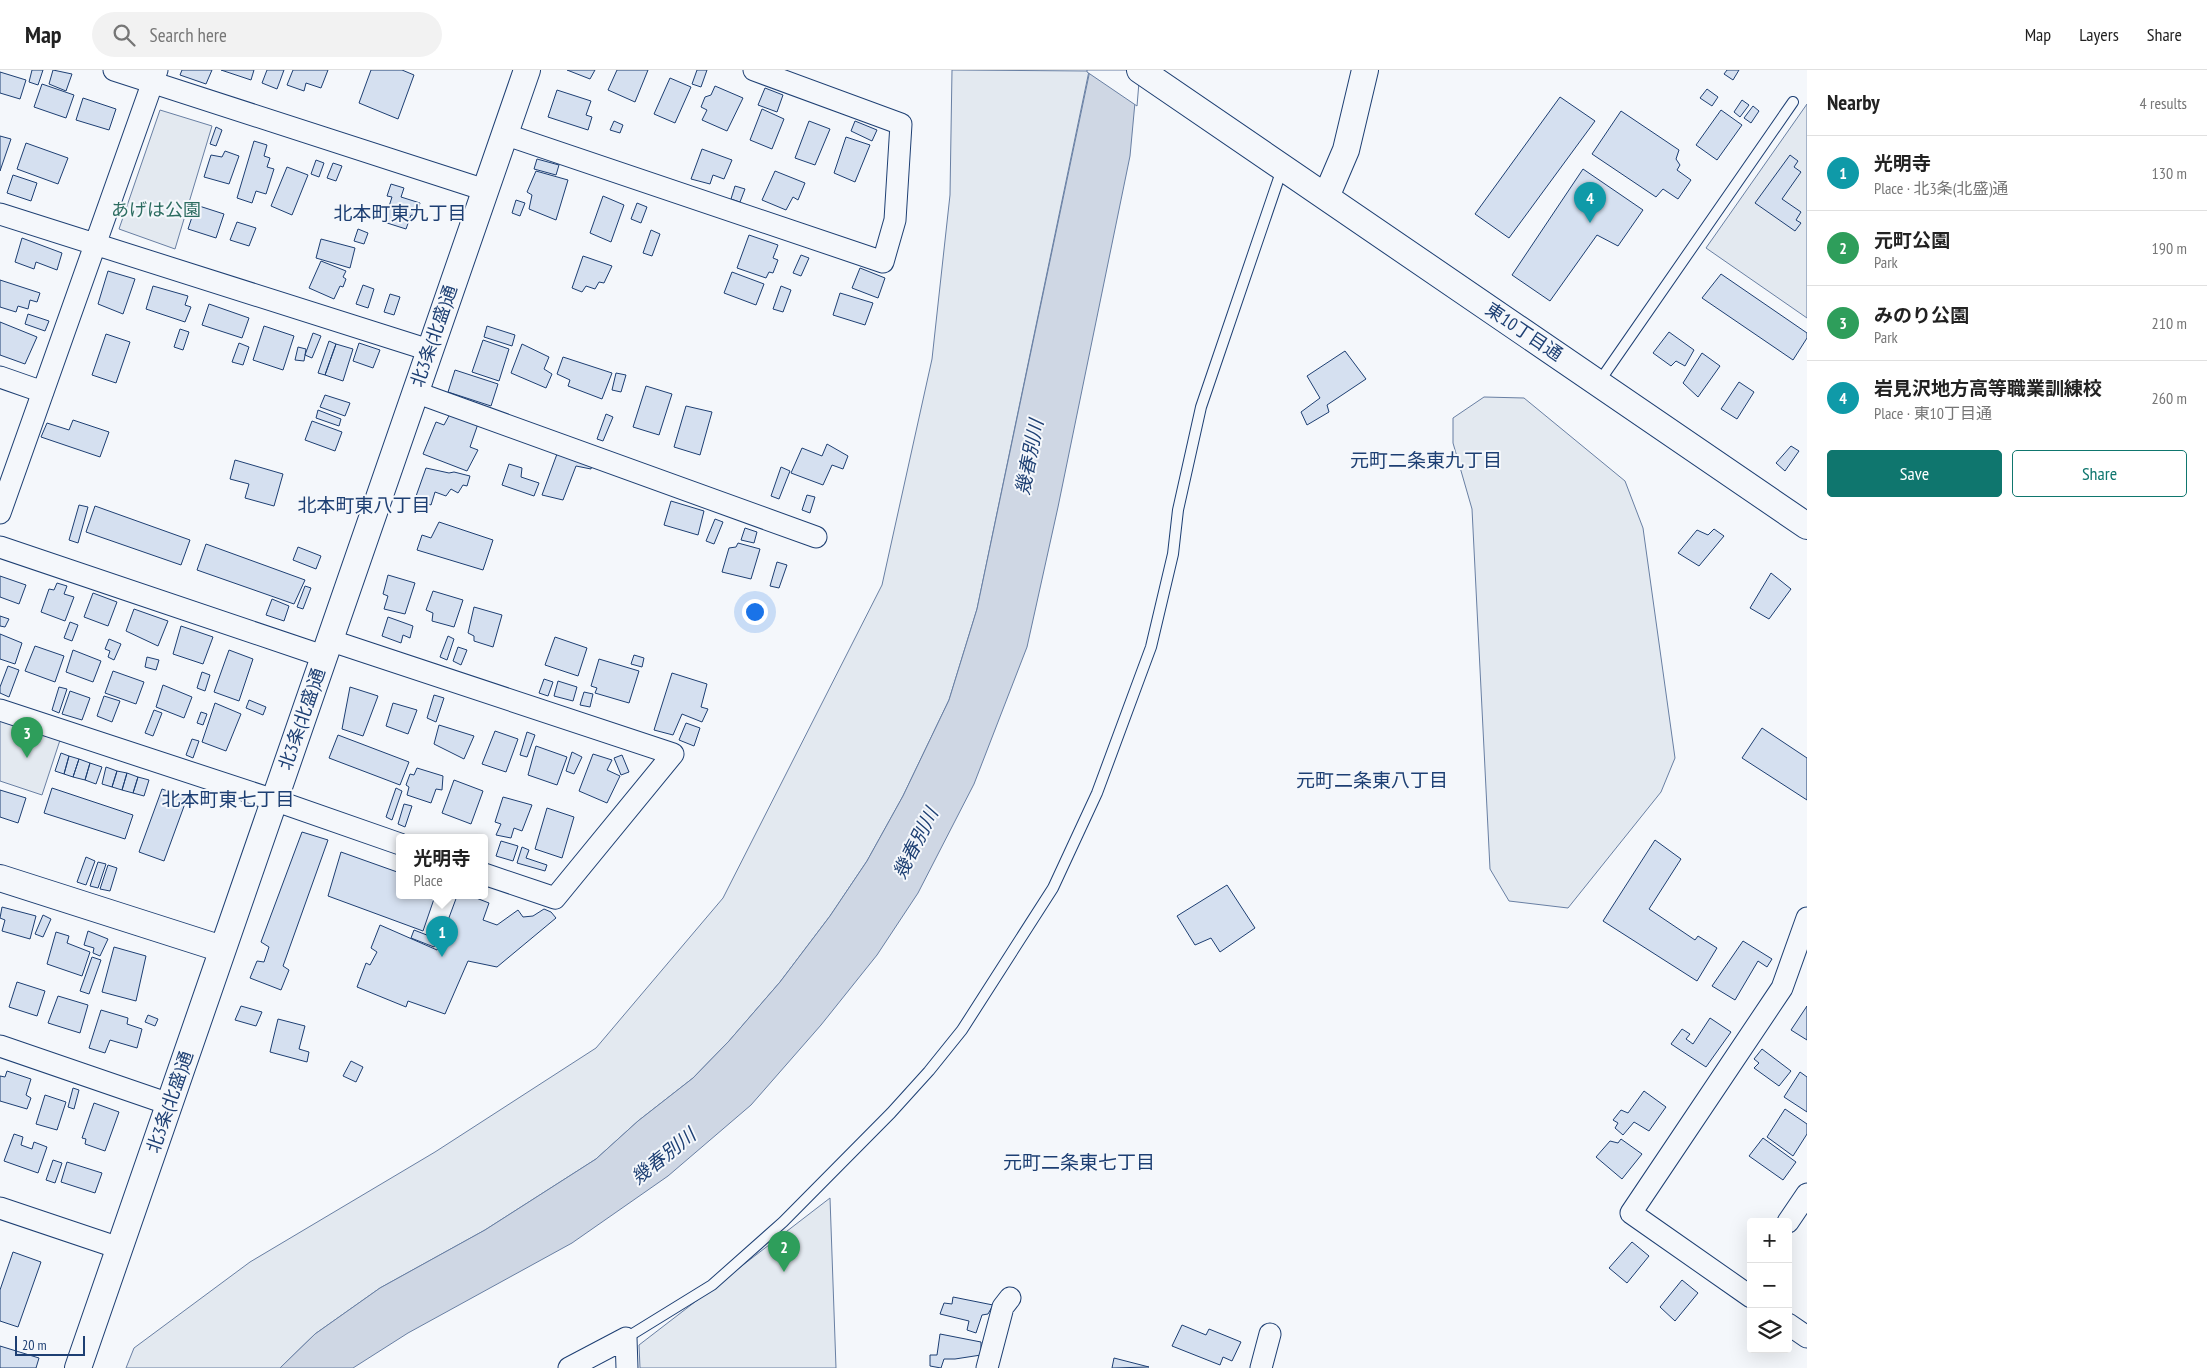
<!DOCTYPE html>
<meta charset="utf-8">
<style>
body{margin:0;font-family:"PT Sans Narrow","Noto Sans JP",sans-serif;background:#f2f2f2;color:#222}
.controls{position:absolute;right:15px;bottom:15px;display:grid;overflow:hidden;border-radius:5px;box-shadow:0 5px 20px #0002}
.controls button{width:45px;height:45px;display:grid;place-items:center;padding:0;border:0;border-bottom:1px solid #e0e0e0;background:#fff;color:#222;font:25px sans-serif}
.scale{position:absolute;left:15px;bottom:12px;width:70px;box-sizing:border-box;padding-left:5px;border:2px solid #1d3f73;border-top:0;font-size:14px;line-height:18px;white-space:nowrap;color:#1d3f73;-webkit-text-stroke:4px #f4f7fb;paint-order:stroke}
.you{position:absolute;left:754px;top:541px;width:18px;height:18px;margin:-12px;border:4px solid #fff;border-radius:50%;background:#1a73e8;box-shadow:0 0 0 8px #1a73e833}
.badge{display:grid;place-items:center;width:32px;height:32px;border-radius:50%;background:#0f766e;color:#fff;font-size:16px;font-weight:700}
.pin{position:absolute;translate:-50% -41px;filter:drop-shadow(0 1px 2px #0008)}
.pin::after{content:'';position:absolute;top:26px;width:18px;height:15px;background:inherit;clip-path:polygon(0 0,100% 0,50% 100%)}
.popup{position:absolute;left:396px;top:764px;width:92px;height:65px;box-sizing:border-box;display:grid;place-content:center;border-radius:5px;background:#fff;filter:drop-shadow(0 1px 4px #0005);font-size:16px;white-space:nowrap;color:#767676}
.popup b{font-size:19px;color:#222}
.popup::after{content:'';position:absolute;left:50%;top:100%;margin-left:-10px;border:10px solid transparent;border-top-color:#fff}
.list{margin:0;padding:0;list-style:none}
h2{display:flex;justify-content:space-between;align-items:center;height:65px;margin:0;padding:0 20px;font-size:21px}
h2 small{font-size:16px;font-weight:400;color:#767676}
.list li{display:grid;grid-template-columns:32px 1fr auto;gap:15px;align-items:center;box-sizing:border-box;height:75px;padding:0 20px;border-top:1px solid #e0e0e0}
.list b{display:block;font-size:19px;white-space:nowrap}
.list p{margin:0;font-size:16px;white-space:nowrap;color:#767676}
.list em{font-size:16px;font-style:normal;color:#767676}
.actions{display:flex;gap:10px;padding:15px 20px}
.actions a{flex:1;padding:11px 0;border:1px solid #0f766e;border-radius:5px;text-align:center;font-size:18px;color:#0f766e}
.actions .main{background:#0f766e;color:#fff}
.icon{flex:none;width:28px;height:28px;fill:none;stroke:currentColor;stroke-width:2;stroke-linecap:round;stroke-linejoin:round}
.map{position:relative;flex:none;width:1807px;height:1298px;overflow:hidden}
header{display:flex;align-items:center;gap:30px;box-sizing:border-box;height:70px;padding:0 25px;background:#fff;border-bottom:1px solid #e0e0e0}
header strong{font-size:24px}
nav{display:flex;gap:28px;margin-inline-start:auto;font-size:18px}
.search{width:350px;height:45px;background:#f2f2f2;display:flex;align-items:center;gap:12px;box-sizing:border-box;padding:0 18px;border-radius:28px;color:#767676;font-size:19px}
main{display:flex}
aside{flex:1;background:#fff}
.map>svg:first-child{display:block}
</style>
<header>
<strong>Map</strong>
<div class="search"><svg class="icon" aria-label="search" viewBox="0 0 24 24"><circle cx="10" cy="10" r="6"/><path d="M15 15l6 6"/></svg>Search here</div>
<nav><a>Map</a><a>Layers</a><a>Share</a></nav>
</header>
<main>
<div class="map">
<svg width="1807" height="1298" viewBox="0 0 1807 1298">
<rect width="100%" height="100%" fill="#f4f7fb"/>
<path fill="#e3e9f0" stroke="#687fa3" d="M952,0L1089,1L977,539L949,630L903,726L867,791L830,846L780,912L729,971L693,1008L638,1051L596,1089L485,1160L380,1218L315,1264L280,1298H126L134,1278L250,1192L435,1082L596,978L723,828L882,515L932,289L950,125Z
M1807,34V248L1706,178Z
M160,40L212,56L175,179L119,159Z
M1484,327L1524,328L1625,411L1643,458L1675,688L1661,722L1568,838L1509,831L1490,799L1472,439L1453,373V348Z
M0,643L62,664L42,725L0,711Z
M830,1128L836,1298H640L639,1275Z"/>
<path fill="#cfd7e4" stroke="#687fa3" d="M1090,0H1138L1130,86L1058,437L1027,577L974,714L918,823L877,885L821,955L751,1035L668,1106L572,1173L408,1263L353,1298H280L315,1264L380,1218L485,1160L596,1089L638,1051L693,1008L729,971L780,912L830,846L867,791L903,726L949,630L977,539Z"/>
<path fill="#f4f7fb" stroke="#687fa3" d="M1087,0H1140L1137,36L1087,2Z"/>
<path fill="#d5e0f0" stroke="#1d3f73" d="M32,0H43L38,15L29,12Z
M53,0L72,4L66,21L49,14Z
M182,0H212L206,14L180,5Z
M221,0H254L251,10Z
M267,0H284L277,19L262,13Z
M293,0H328L321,18L306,13L304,21L287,15Z
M371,0H402L414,5L398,49L359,33Z
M567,0H595L590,9Z
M617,0H648L635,32L608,20Z
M697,0H707L701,17L692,14Z
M1727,0H1739L1733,10L1724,4Z
M0,2L26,10L20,29L0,23Z
M670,8L691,17L675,53L654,44Z
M42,14L74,25L66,48L34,37Z
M715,16L743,28L727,61L702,50L707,40L701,37L705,27L711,25Z
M765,18L783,25L777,42L758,35Z
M1707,19L1718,27L1712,36L1700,28Z
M557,20L591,31L586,45L592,47L588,60L548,47Z
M1560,27L1595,51L1509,168L1475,144Z
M83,28L116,39L109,60L76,50Z
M1742,30L1749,35L1740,47L1734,42Z
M1753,36L1759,41L1751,53L1744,48Z
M762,39L784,49L772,79L750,70Z
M1721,40L1742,55L1717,90L1696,75Z
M1621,41L1679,80L1676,89L1680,95L1677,100L1691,110L1678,129L1663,119L1656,127L1592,84Z
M614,51L623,55L620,63L610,60Z
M809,51L830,59L815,95L795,88Z
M855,51L877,60L872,71L851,61Z
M216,57L222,60L216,76L210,74Z
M0,66L11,69L0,101Z
M846,67L870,75L855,112L834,103Z
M254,71L267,75L264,86L270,88L267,97L274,99L266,124L256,121L252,133L237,128Z
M26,73L68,88L58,114L17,99Z
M702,79L732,90L724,109L713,105L710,114L691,109Z
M225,81L239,86L229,114L204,107L211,85L222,87Z
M1790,85L1798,91L1794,97L1801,102L1782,129L1801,142L1796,150L1801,153L1795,161L1755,133Z
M537,89L559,95L556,105L534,99Z
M316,90L324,93L319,107L311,104Z
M333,93L342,96L336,111L327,108Z
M287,97L308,105L292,145L271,136Z
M1583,99L1643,140L1618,176L1597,165L1550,231L1512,205Z
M536,101L568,110L556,150L529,139L532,125L527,122Z
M775,101L805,113L798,130L793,127L786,140L762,130Z
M13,105L37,113L31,131L7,123Z
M391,114L404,118L401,127L420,133L416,146L411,145L406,159L384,152L392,127L387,126Z
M735,116L745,119L740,132L731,129Z
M603,126L624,135L611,172L590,163Z
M516,130L525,133L520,146L512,143Z
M637,133L647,137L641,153L631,149Z
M196,135L224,144L216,168L188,159Z
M237,152L256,158L249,176L230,170Z
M358,159L368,163L364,174L354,171Z
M651,160L660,164L652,186L643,183Z
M749,165L778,175L773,188L778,190L773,203L769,202L766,208L737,198Z
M22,168L62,183L57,200L36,192L34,199L15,192Z
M321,169L355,178L350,198L316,188Z
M801,185L809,188L801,206L793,203Z
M583,186L612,196L604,213L599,212L595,219L586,216L582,222L572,218Z
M321,191L346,201L343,207L346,209L343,217L340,216L334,229L309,218Z
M860,198L885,208L878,228L852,218Z
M108,201L135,209L123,244L98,234Z
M732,202L764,214L756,235L724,223Z
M1721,204L1807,263V268L1793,290L1702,228Z
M0,210L40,223L37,232L30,230L28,239L18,236L16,242L0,237Z
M363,215L374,219L368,238L356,234Z
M153,216L188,226L185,235L191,237L185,252L146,239Z
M781,216L791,220L783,242L773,239Z
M840,223L873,233L865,255L833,245Z
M390,224L400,227L394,245L384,242Z
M209,234L249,248L242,268L202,255Z
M28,244L49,251L45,261L25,254Z
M0,252L37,267L25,294L0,285Z
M264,256L294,266L283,300L253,290Z
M487,256L515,265L512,276L484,267Z
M180,259L189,262L183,280L174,277Z
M1669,262L1694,280L1685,296L1676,291L1671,296L1653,283Z
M313,263L321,266L312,288L305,285Z
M106,264L130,272L116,313L92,305Z
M483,270L509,279L499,311L472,302Z
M329,271L336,274L325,305L318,303Z
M239,273L249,277L243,295L232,292Z
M359,273L380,280L373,298L353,291Z
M336,274L353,279L343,311L325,305Z
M522,274L549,287L544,299L552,304L546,318L511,303Z
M298,277L306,279L304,291L295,290Z
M1345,281L1366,309L1327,335L1329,342L1307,355L1301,342L1320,328L1307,306Z
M1702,283L1720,296L1698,327L1683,313Z
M563,287L612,303L602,329L568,316L570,310L557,304Z
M455,300L498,314L491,336L448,322Z
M616,303L626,305L621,322L612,320Z
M1739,312L1754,322L1737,349L1721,339Z
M646,316L672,324L659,365L633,357Z
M325,325L350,333L345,346L320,337Z
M686,336L712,342L700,385L674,377Z
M318,340L341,349L339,356L316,348Z
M451,342L479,351L470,377L478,380L467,401L423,384L436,352L444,355Z
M606,344L613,347L603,371L597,369Z
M73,350L109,362L100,387L41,367L47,353L69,360Z
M312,351L342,362L335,381L305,370Z
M827,374L848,386L843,399L832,395L823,415L791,403L802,378L822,386Z
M1791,376L1799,381L1785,401L1776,393Z
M557,384L592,394L591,399L576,396L563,430L542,425Z
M235,390L283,404L274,436L245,428L249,414L230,409Z
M509,394L522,398L521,407L539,413L534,426L502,415Z
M781,397L790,401L779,429L771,426Z
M426,398L449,403L454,402L470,406L467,416L463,415L458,423L451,419L446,426L435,422L431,435L415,429Z
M807,425L815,427L810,443L802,440Z
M671,431L704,441L698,465L664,455Z
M79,435L88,437L78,473L69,470Z
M95,436L190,470L181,495L86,462Z
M715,449L723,452L714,474L706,471Z
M439,452L493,470L483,500L417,480L422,465L431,468Z
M745,458L757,462L754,473L741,470Z
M1714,459L1724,466L1699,496L1678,483L1697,460L1708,465Z
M738,473L760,479L751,509L722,502L729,478L736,477Z
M206,474L305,510L294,534L197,500Z
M298,477L321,486L316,499L293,490Z
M777,492L787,495L779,518L770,516Z
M1771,503L1791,519L1769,549L1750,538Z
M388,505L415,513L405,544L384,539L388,526L383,524Z
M0,506L26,515L19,534L0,527Z
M57,513L67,516L64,524L74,527L65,551L41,542L49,519L54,520Z
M305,516L311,518L303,539L297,537Z
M433,521L463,530L454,557L432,551L433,543L426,540Z
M93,523L117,532L108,556L84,547Z
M272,529L289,536L284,551L266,545Z
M474,537L502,545L493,577L474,571V566L468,563Z
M134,539L168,551L158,576L126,561Z
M0,546L9,549L5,557L0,556Z
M388,547L413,556L410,568L403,565L401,573L382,566Z
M70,552L78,555L72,571L64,568Z
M181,556L213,567L203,594L173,584Z
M0,564L22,573L15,594L0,589Z
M448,566L454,569L447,590L440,587Z
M555,567L587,578L578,606L545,595Z
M109,569L121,574L114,590L108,587L110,581L105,579Z
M35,576L64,586L55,612L25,601Z
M458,577L467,580L461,595L453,591Z
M73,580L101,591L93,612L66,602Z
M229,580L253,589L239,631L214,622Z
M634,585L644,588L642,597L631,594Z
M147,587L159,590L156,600L145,597Z
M599,589L639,601L629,633L595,623L597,618L591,616Z
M8,596L19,600L9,627L0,623V617Z
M113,601L144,612L136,634L105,623Z
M202,602L210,605L205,621L197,618Z
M672,603L707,614L701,637L708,639L702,652L682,644L673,665L654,660Z
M544,609L553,612L548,626L539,623Z
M558,611L577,617L573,631L554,626Z
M163,615L192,627L184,648L156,637Z
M59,617L67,619L59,643L52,640Z
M350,617L378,626L363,666L342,659Z
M70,621L90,628L82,650L62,644Z
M584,622L593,624L590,637L580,635Z
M434,625L444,628L436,652L427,648Z
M104,626L120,631L112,652L97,646Z
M249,630L266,637L263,645L246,638Z
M215,633L241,644L226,681L202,672Z
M393,633L417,640L408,664L386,656Z
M154,640L162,643L153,666L145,663Z
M201,642L207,644L203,655L197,653Z
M686,653L700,658L694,676L679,670Z
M439,655L474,666L464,689L434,674Z
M1762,658L1807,688V730L1742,688Z
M495,661L518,669L506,702L482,694Z
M527,662L535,665L527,687L520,685Z
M338,665L409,692L400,715L329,688Z
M192,669L199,671L193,688L186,685Z
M536,676L567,687L557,715L528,705Z
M572,682L582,687L574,704L566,701Z
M61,683L69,686L64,704L55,701Z
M593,684L612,690L607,700L620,706L607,733L579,721Z
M622,685L629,702L621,705L614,688Z
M69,686L79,689L73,707L64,704Z
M79,689L90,693L85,710L73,707Z
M90,693L102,697L96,714L85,710Z
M106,697L117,701L112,717L102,714Z
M417,698L443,706L442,720L436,719L431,733L407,725L409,717L406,715L410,704L414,705Z
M117,701L127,703L122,720L112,717Z
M127,703L138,707L133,723L122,720Z
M138,707L149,710L144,726L133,723Z
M454,710L483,721L471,754L442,743Z
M52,718L133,745L125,769L44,743Z
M396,718L402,721L392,750L386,747Z
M162,719L187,728L164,791L139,782Z
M0,720L26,728L18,753L0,747Z
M503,727L532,735L522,761L514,758L511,768L496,765L501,754L495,752Z
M404,734L412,736L405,757L398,754Z
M547,738L574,747L562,788L535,779Z
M302,762L328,770L283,896L289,900L281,920L250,908L257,891L264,892L269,877L261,872Z
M1655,770L1681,789L1649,839L1695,870L1698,866L1717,878L1697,911L1603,851Z
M501,771L518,776L513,791L496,786Z
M522,777L529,780L526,788L547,795L545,801L517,793Z
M341,782L400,803V826H435L423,861L328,826Z
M86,787L95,791L86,815L77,812Z
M98,792L106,794L98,818L90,816Z
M108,795L117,798L110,821L100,819Z
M1227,815L1255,858L1220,882L1211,868L1195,875L1177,846Z
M457,826H471L489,833L483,850L497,855L518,840L523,847L533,846L544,839L551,842L556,848L497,897L468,891L445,944L408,931L406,937L357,917L366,893L370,895L377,882L371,878L380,855L437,880Z
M2,837L36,846L30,869L2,861L5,850L0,848Z
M43,845L51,849L43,867L35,864Z
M414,860L437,869L434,877L411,868Z
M88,861L108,869L100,886L93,883L94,878L84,875Z
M56,862L69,866L67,873L90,882L82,906L47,894Z
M1743,871L1772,889L1767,897L1758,891L1735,930L1712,916Z
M114,877L146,886L136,931L102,922Z
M92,887L101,890L89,924L80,921Z
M17,912L45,921L37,946L9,937Z
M58,926L88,935L80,963L48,953Z
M241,936L262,942L256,956L235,950Z
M1807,936V970L1791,960Z
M101,940L128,948L127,954L142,959L137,978L110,970L105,983L89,978Z
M148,945L158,949L155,956L145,952Z
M1710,948L1731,962L1706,997L1671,974L1682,959L1690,964L1686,969L1693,974Z
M278,949L305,956L299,979L309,982L307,992L270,982Z
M1762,979L1791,1001L1779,1016L1754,998L1759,993L1754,989Z
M351,991L363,997L356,1012L343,1006Z
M7,1001L31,1009L26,1025L31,1028L27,1039L0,1031V1006L5,1007Z
M1800,1002L1807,1007V1042L1784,1027Z
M73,1018L79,1020L74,1039L68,1037Z
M1644,1021L1666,1037L1649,1061L1634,1052L1623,1065L1615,1058L1618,1053L1613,1050L1621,1040L1628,1043Z
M45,1025L66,1032L57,1060L36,1054Z
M94,1033L119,1042L105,1081L85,1074L86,1069L82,1068Z
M1785,1039L1807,1054V1064L1793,1086L1767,1067Z
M14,1064L23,1067L21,1075L32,1079L34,1072L47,1077L38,1103L4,1091Z
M1763,1068L1796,1092L1783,1110L1749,1086Z
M1621,1069L1642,1084L1622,1109L1596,1087L1610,1071L1618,1073Z
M53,1090L62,1093L55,1113L46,1110Z
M67,1092L102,1103L95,1123L61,1112Z
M1632,1172L1649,1186L1627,1213L1609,1198Z
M13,1182L41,1192L18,1257L0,1251V1220Z
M1682,1210L1698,1223L1675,1251L1660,1237Z
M953,1227L993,1235L988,1244L982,1245L976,1263L967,1260L969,1251L940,1244L944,1233L952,1234Z
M1182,1255L1206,1265L1209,1259L1241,1272L1232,1291L1223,1287L1220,1295L1172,1276Z
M940,1264L981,1272V1285L955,1289H944L941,1298L930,1296V1285H937Z
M0,1276L39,1288L36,1298H0Z
M1114,1288L1149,1297L1112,1298Z"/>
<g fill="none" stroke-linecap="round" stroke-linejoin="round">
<defs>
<path id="service" d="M1599,312L1793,32
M626,1268L712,1215L783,1152L891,1043L929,1001L962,960L1053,818L1097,723L1151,577L1173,484L1178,440L1201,337L1282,99"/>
<path id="minor" d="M114,0L485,120
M504,64L883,192L895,150L901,54L754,0
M0,144L429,280
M0,307L43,322
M415,322L816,467
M0,443L157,0
M0,477L323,586
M329,570L673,684L555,828L484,804
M0,640L274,730L400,774
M0,976L169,1034
M0,1138L119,1178
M1788,1152L1807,1124
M1751,1227L1631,1143L1782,918L1807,848
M1788,1254L1807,1267
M569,1298L626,1268L627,1298
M987,1298L1003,1237L1010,1228
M1261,1298L1270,1264"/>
<path id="tertiary" d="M1140,0L1807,456
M1326,127L1346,80L1365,0
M0,808L222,879
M78,1298L527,0"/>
</defs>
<use href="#service" stroke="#1d3f73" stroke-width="12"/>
<use href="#minor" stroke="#1d3f73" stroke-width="23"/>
<use href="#tertiary" stroke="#1d3f73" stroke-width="28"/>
<use href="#service" stroke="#f4f7fb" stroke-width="10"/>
<use href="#minor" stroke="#f4f7fb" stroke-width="21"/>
<use href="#tertiary" stroke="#f4f7fb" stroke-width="26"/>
</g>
<g text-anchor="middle" stroke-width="4" stroke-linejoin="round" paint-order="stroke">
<g font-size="18" fill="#2c6c60" stroke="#f4f7fb">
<text x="156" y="146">あげは公園</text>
</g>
<g font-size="18" fill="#1d3f73" stroke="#f4f7fb">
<text transform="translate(1524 262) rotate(34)" y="6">東10丁目通</text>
<text transform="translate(434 266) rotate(-71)" y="6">北3条(北盛)通</text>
<text transform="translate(302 649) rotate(-71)" y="6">北3条(北盛)通</text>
<text transform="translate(170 1032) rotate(-71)" y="6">北3条(北盛)通</text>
</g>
<g font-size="19" fill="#1d3f73" stroke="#f4f7fb">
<text x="400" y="150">北本町東九丁目</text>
<text x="1426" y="397">元町二条東九丁目</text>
<text x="364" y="442">北本町東八丁目</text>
<text x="1372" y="717">元町二条東八丁目</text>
<text x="228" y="736">北本町東七丁目</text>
<text x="1079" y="1099">元町二条東七丁目</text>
</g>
<g font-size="19" font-style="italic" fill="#1d3f73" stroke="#f4f7fb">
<text transform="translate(1029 387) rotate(-79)" y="7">幾春別川</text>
<text transform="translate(915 773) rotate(-63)" y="7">幾春別川</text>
<text transform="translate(663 1086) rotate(-39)" y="7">幾春別川</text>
</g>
</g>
</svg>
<div class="controls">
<button>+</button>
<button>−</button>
<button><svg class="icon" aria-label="layers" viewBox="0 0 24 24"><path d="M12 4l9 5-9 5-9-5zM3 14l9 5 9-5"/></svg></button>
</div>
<div class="scale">20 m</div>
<div class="you"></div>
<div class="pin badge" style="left:442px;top:887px;background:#0f9aa8">1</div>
<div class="popup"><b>光明寺</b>Place</div>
<div class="pin badge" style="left:784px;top:1202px;background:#2e9e5b">2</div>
<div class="pin badge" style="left:27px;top:688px;background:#2e9e5b">3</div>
<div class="pin badge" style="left:1590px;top:153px;background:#0f9aa8">4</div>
</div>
<aside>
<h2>Nearby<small>4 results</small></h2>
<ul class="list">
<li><span class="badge" style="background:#0f9aa8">1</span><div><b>光明寺</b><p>Place · 北3条(北盛)通</p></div><em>130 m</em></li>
<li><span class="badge" style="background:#2e9e5b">2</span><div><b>元町公園</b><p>Park</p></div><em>190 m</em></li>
<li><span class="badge" style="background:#2e9e5b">3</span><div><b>みのり公園</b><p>Park</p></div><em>210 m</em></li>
<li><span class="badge" style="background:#0f9aa8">4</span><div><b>岩見沢地方高等職業訓練校</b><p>Place · 東10丁目通</p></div><em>260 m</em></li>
</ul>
<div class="actions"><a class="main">Save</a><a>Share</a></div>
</aside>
</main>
